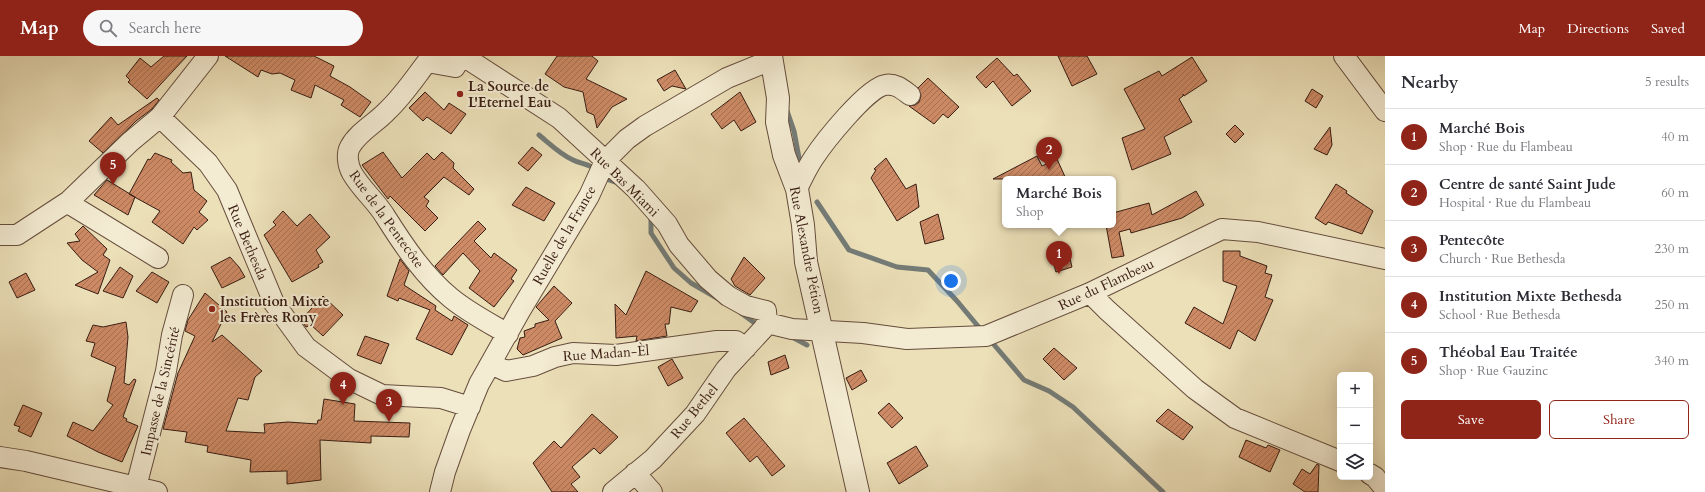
<!DOCTYPE html>
<meta charset="utf-8">
<style>
body{margin:0;font-family:Cardo,serif;background:#f7f7f7;color:#2b2b33}
.controls{position:absolute;right:12px;bottom:12px;display:grid;overflow:hidden;border-radius:6px;box-shadow:0 4px 16px #0002}
.controls button{width:36px;height:36px;display:grid;place-items:center;padding:0;border:0;border-bottom:1px solid #e1e1e2;background:#fff;color:#2b2b33;font:20px sans-serif}
.you{position:absolute;left:951px;top:225px;width:14px;height:14px;margin:-10px;border:3px solid #fff;border-radius:50%;background:#1a73e8;box-shadow:0 0 0 6px #1a73e833}
.badge{display:grid;place-items:center;width:26px;height:26px;border-radius:50%;background:#8f2418;color:#fff;font-size:13px;font-weight:700}
.pin{position:absolute;translate:-50% -33px;filter:drop-shadow(0 1px 2px #0008)}
.pin::after{content:'';position:absolute;top:21px;width:14px;height:12px;background:inherit;clip-path:polygon(0 0,100% 0,50% 100%)}
.popup{position:absolute;left:1002px;top:120px;width:114px;height:52px;box-sizing:border-box;display:grid;place-content:center;border-radius:6px;background:#fff;filter:drop-shadow(0 1px 3px #0005);font-size:13px;white-space:nowrap;color:#7c7c81}
.popup b{font-size:15px;color:#2b2b33}
.popup::after{content:'';position:absolute;left:50%;top:100%;margin-left:-8px;border:8px solid transparent;border-top-color:#fff}
.list{margin:0;padding:0;list-style:none}
h2{display:flex;justify-content:space-between;align-items:center;height:52px;margin:0;padding:0 16px;font-size:17px}
h2 small{font-size:13px;font-weight:400;color:#7c7c81}
.list li{display:grid;grid-template-columns:26px 1fr auto;gap:12px;align-items:center;box-sizing:border-box;height:56px;padding:0 16px;border-top:1px solid #e1e1e2}
.list b{display:block;font-size:15px;white-space:nowrap}
.list p{margin:0;font-size:13px;white-space:nowrap;color:#7c7c81}
.list em{font-size:13px;font-style:normal;color:#7c7c81}
.actions{display:flex;gap:8px;padding:12px 16px}
.actions a{flex:1;padding:9px 0;border:1px solid #8f2418;border-radius:6px;text-align:center;font-size:14px;color:#8f2418}
.actions .main{background:#8f2418;color:#fff}
.icon{flex:none;width:22px;height:22px;fill:none;stroke:currentColor;stroke-width:2;stroke-linecap:round;stroke-linejoin:round}
.map{position:relative;flex:none;width:1385px;height:436px;overflow:hidden}
header{display:flex;align-items:center;gap:24px;box-sizing:border-box;height:56px;padding:0 20px;background:#8f2418;color:#fff}
header strong{font-size:19px}
nav{display:flex;gap:22px;margin-inline-start:auto;font-size:14px}
.search{width:280px;height:36px;background:#f7f7f7;display:flex;align-items:center;gap:10px;box-sizing:border-box;padding:0 14px;border-radius:22px;color:#7c7c81;font-size:15px}
main{display:flex}
aside{flex:1;background:#fff}
.map>svg:first-child{display:block}
</style>
<header>
<strong>Map</strong>
<div class="search"><svg class="icon" aria-label="search" viewBox="0 0 24 24"><circle cx="10" cy="10" r="6"/><path d="M15 15l6 6"/></svg>Search here</div>
<nav><a>Map</a><a>Directions</a><a>Saved</a></nav>
</header>
<main>
<div class="map">
<svg width="1385" height="436" viewBox="0 0 1385 436">
<defs>
<pattern id="building-hatch" width="6" height="6" patternUnits="userSpaceOnUse"><rect width="6" height="6" fill="#cd8a65"/><path d="M-1 1l2-2M0 6l6-6M5 7l2-2" fill="none" stroke="#a77052"/></pattern>
</defs>
<rect width="100%" height="100%" fill="#ece0b9"/>
<filter id="stains"><feTurbulence type="fractalNoise" baseFrequency=".005" numOctaves="4"/><feColorMatrix values="0 0 0 0 .2 0 0 0 0 .09 0 0 0 0 .02 0 0 0 .5 -.17"/></filter>
<radialGradient id="worn" r=".72"><stop offset=".6" stop-color="#630" stop-opacity="0"/><stop offset="1" stop-color="#630" stop-opacity=".3"/></radialGradient>
<g fill="none" stroke-linecap="round" stroke-linejoin="round">
<path stroke="#747b76" stroke-width="5" d="M786,52L794,75L799,102
M539,79C550,88 560,98 573,104C581,108 590,108 596,114
M602,120L606,123L618,127
M817,146L849,194L897,211L928,214L957,245L982,275
M651,160V177L674,212L691,227L717,242
M741,257L760,271
M792,281L807,289
M990,284L1024,324L1049,335L1073,351L1163,436"/>
</g>
<path fill="url(#building-hatch)" stroke="#381c12" d="M164,0H187L147,43L128,26L130,24L126,20L140,2L151,11Z
M225,0H314L334,10L330,20L350,31L371,46L360,61L341,49L344,44L315,29L311,42L291,34L295,24L280,17L272,18L261,14L258,21Z
M557,0H592L598,5L586,23L627,43L612,51L597,72L594,59L587,56L583,36L564,31L545,18Z
M1058,0H1087L1097,18L1072,30Z
M1192,1L1207,25L1184,40L1183,38V40L1179,43L1192,66L1164,81L1171,98L1132,114L1122,82L1145,73L1124,33L1159,15L1162,20Z
M997,2L1014,20L1017,18L1031,35L1012,50L993,25L986,32L976,21Z
M675,14L686,33L672,30L664,35L657,24Z
M928,22L959,51L948,62L943,58L934,68L909,50L915,49L919,46L921,40L918,32Z
M1312,33L1323,40L1316,52L1305,45Z
M425,36L444,54L449,47L466,58L451,78L427,61L423,65L409,52Z
M740,36L756,66L741,75L734,64L722,73L711,58Z
M157,42L159,44L152,53L136,65L103,97L89,85L111,61L118,69Z
M1235,69L1244,78L1235,87L1226,78Z
M1330,71L1332,89L1327,99L1314,93Z
M532,91L542,99L528,115L518,107Z
M383,96L402,122L427,97L434,104L442,96L454,107L453,112L474,133L469,139L444,121L424,141L429,145L426,150L438,162L425,175L390,140L388,143L362,109Z
M155,97L172,104L171,106L183,117L191,116L194,134L207,145L199,156L208,164L197,174L194,171L183,188L152,166L160,155L129,138L148,103L150,104Z
M1037,100L1042,110L1057,103L1066,123H993Z
M886,102L906,133L916,128L919,151L897,165L871,122L876,114L874,113Z
M107,124L135,141L128,159L94,139Z
M1336,128L1347,135L1346,137L1373,155L1362,178L1328,166L1326,169L1315,162Z
M526,131L555,147L544,165L512,149Z
M1196,135L1204,149L1182,162L1131,177L1130,173L1119,176L1124,200L1112,202L1106,169H1113V157L1149,147L1152,159Z
M283,155L297,170L310,158L330,181L316,194L323,206L318,209L319,211L292,226L264,179L276,169L273,166Z
M938,158L944,183L925,188L920,166Z
M478,165L486,173L474,185L491,202L494,197L517,214L511,223L514,225L494,251L469,232L480,215L463,197L443,219L435,210Z
M83,170L107,193L103,199L110,204L98,238L75,229L98,216L82,204L67,187L80,185L75,178Z
M1068,194L1072,211L1056,216L1051,199Z
M1223,195H1240V200L1267,210L1265,217L1272,219L1265,241L1273,244L1255,285L1238,274L1230,293L1185,267L1194,251L1223,268L1237,230L1223,225Z
M230,201L239,211L245,221L222,232L211,211Z
M744,201L765,222L750,239L735,230L731,223Z
M400,203L409,215L404,229L436,250L435,254L452,265L454,260L468,269L452,299L416,283L430,254L399,242L398,245L387,240Z
M120,211L133,220L123,242L103,235Z
M646,215L698,245L691,256L671,251L669,268H665L667,280L636,285L637,280L616,282L615,248L626,259Z
M152,216L169,226L157,247L136,235Z
M26,217L35,234L17,242L9,226Z
M554,230L572,247L555,265L562,282L523,299L517,293L520,282L525,281L524,275L535,271V268L549,264L536,251Z
M205,237L227,256L212,286L222,279L262,315L255,321L248,344L238,342L226,375L265,377L264,368L288,366L317,368L318,364H321L324,343L355,348L354,365L410,367L409,381L371,380V387L320,384L321,424L287,428V415L250,416L251,404L207,396L208,390L185,386L187,376L163,373L178,317L195,280L185,275L188,264Z
M323,240L343,259L323,280L311,269L306,271L301,264Z
M126,266L128,281L124,327L129,329L134,323L136,324L123,361L127,363L126,365L138,370L122,406L98,396L67,380L73,366L93,375L113,349L107,345L116,311L91,300L95,287L86,285L93,269L103,271Z
M365,280L389,288L381,308L357,299Z
M1054,292L1077,312L1064,324L1043,303Z
M785,299L789,312L771,319L768,306Z
M672,303L683,322L668,330L658,311Z
M861,314L867,325L852,334L846,322Z
M889,347L903,362L892,372L878,357Z
M23,349L42,357L31,381L18,375L20,371L14,369Z
M1168,353L1193,371L1183,384L1156,365Z
M592,358L618,381L600,398L594,392L572,411L580,421L571,428L578,436H552L533,407L554,385L561,392Z
M744,362L785,410L772,420L757,400L750,406L726,377Z
M1246,384L1266,392L1268,389L1280,394L1270,416L1239,401Z
M916,390L928,410L899,428L887,407Z
M1317,408L1319,409L1318,436H1305L1293,428L1302,413L1310,418Z"/>
<g fill="none" stroke-linecap="round" stroke-linejoin="round">
<defs>
<path id="minor" d="M461,0L455,11L427,6C414,23 403,40 387,55C376,67 358,76 350,91C346,98 348,110 352,117C361,133 376,145 385,160C404,190 424,220 451,242C468,256 489,267 508,278
M463,0L559,62L636,133L667,168L679,189L708,223L728,240L746,250L766,255L767,267
M1344,0L1385,55
M160,61L208,107L227,134L274,247L306,291L349,323L382,339L441,342L470,351
M797,133C802,123 807,112 813,103C824,86 867,32 885,29C895,27 902,33 910,39
M69,145L73,150L158,202
M0,179H17L69,145L130,86L160,61L208,0
M1090,237L1107,254L1195,333L1235,362L1340,405
M767,267L792,273L863,277L907,283L986,280L1090,237L1222,173L1258,176L1385,203
M491,308L506,315L533,310L555,301L573,297L616,299L717,285H736L746,292
M0,401L26,405L157,436
M635,417L652,436
M1370,418L1375,421L1385,433
M136,431L166,315L172,279L183,239
M440,436L445,416L460,374L479,328L520,255L589,140L605,105L627,83L645,70L727,22L771,4
M613,436L653,403L695,358L726,313L763,273L767,267"/>
<path id="tertiary" d="M771,0L778,42L777,66L784,99L797,133L803,169L806,206L858,436"/>
</defs>
<use href="#minor" stroke="#654d3c" stroke-width="22"/>
<use href="#tertiary" stroke="#654d3c" stroke-width="24"/>
<use href="#minor" stroke="#f3ebd2" stroke-width="20"/>
<use href="#tertiary" stroke="#f3ebd2" stroke-width="22"/>
</g>
<g fill="#8f2418" stroke="#f3ebd2" stroke-width="1.5">
<circle cx="460" cy="38" r="4"/>
<circle cx="212" cy="253" r="4"/>
</g>
<g text-anchor="middle" stroke-width="4" stroke-linejoin="round" paint-order="stroke">
<g font-size="14" font-weight="bold" fill="#381c12" stroke="#f3ebd2" text-anchor="start">
<text x="468" y="35">La Source de<tspan x="468" dy="16">L'Eternel Eau</tspan></text>
<text x="220" y="250">Institution Mixte<tspan x="220" dy="16">les Frères Rony</tspan></text>
</g>
<g font-size="14" fill="#381c12" stroke="#f3ebd2">
<text transform="translate(625 126) rotate(45)" y="5">Rue Bas Miami</text>
<text transform="translate(387 163) rotate(54)" y="5">Rue de la Pentecôte</text>
<text transform="translate(564 179) rotate(-60)" y="5">Ruelle de la France</text>
<text transform="translate(248 186) rotate(67)" y="5">Rue Bethesda</text>
<text transform="translate(807 194) rotate(79)" y="5">Rue Alexandre Pétion</text>
<text transform="translate(1106 228) rotate(-25)" y="5">Rue du Flambeau</text>
<text transform="translate(606 297) rotate(-4)" y="5">Rue Madan-Èl</text>
<text transform="translate(160 335) rotate(-77)" y="5">Impasse de la Sincérité</text>
<text transform="translate(694 355) rotate(-51)" y="5">Rue Bethel</text>
</g>
</g>
<rect width="100%" height="100%" filter="url(#stains)"/>
<rect width="100%" height="100%" fill="url(#worn)"/>
</svg>
<div class="controls">
<button>+</button>
<button>−</button>
<button><svg class="icon" aria-label="layers" viewBox="0 0 24 24"><path d="M12 4l9 5-9 5-9-5zM3 14l9 5 9-5"/></svg></button>
</div>
<div class="you"></div>
<div class="pin badge" style="left:1059px;top:218px">1</div>
<div class="popup"><b>Marché Bois</b>Shop</div>
<div class="pin badge" style="left:1049px;top:114px">2</div>
<div class="pin badge" style="left:389px;top:366px">3</div>
<div class="pin badge" style="left:343px;top:349px">4</div>
<div class="pin badge" style="left:113px;top:129px">5</div>
</div>
<aside>
<h2>Nearby<small>5 results</small></h2>
<ul class="list">
<li><span class="badge">1</span><div><b>Marché Bois</b><p>Shop · Rue du Flambeau</p></div><em>40 m</em></li>
<li><span class="badge">2</span><div><b>Centre de santé Saint Jude</b><p>Hospital · Rue du Flambeau</p></div><em>60 m</em></li>
<li><span class="badge">3</span><div><b>Pentecôte</b><p>Church · Rue Bethesda</p></div><em>230 m</em></li>
<li><span class="badge">4</span><div><b>Institution Mixte Bethesda</b><p>School · Rue Bethesda</p></div><em>250 m</em></li>
<li><span class="badge">5</span><div><b>Théobal Eau Traitée</b><p>Shop · Rue Gauzinc</p></div><em>340 m</em></li>
</ul>
<div class="actions"><a class="main">Save</a><a>Share</a></div>
</aside>
</main>
